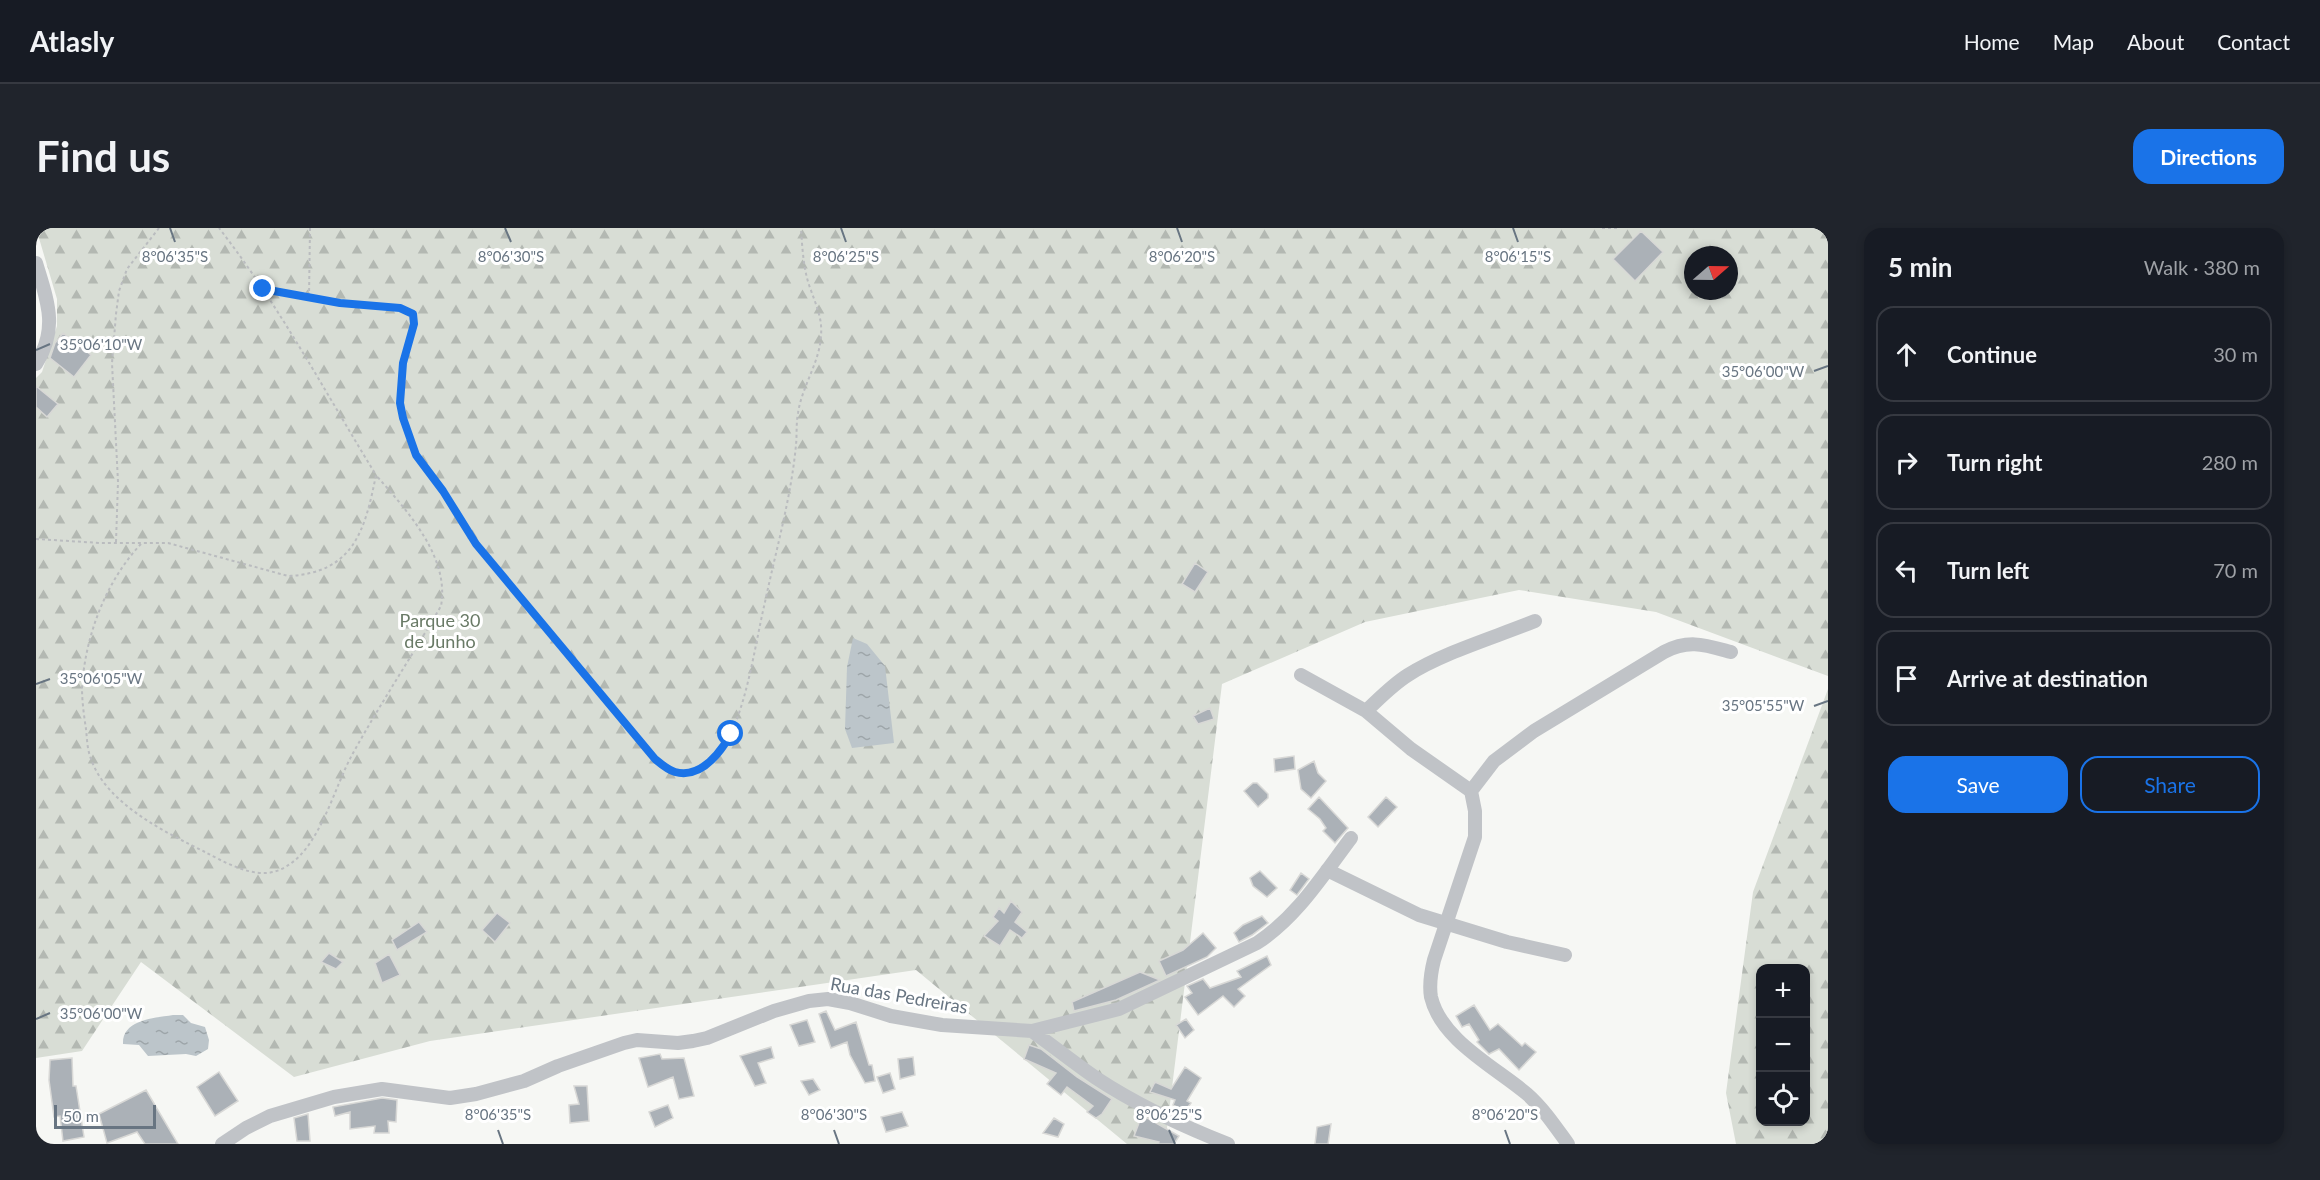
<!DOCTYPE html>
<meta charset="utf-8">
<style>
body{margin:0;font-family:Lato,sans-serif;background:#20242c;color:#f1f3f6}
.controls{position:absolute;right:18px;bottom:18px;display:grid;overflow:hidden;border-radius:12px;box-shadow:0 3px 9px #0003}
.controls button{width:54px;height:54px;display:grid;place-items:center;padding:0;border:0;border-bottom:2px solid #363941;background:#171b24;color:#f1f3f6;font:30px sans-serif}
.compass{position:absolute;left:1648px;top:18px;width:54px;height:54px;border-radius:50%;background:#171b24;box-shadow:0 3px 9px #0003;rotate:70deg}
.scale{position:absolute;left:18px;bottom:15px;width:102px;box-sizing:border-box;padding-left:6px;border:3px solid #687582;border-top:0;font-size:16px;line-height:21px;white-space:nowrap;color:#687582;-webkit-text-stroke:4px #fff;paint-order:stroke}
.stop{position:absolute;width:18px;height:18px;margin:-14px;border:4px solid #1a73e8;border-radius:50%;background:#fff}
.stop.end{background:#1a73e8;border-color:#fff;box-shadow:0 2px 6px #0008}
.list{margin:0;padding:0;list-style:none}
h2{display:flex;justify-content:space-between;align-items:center;height:78px;margin:0;padding:0 24px;font-size:26px}
h2 small{font-size:20px;font-weight:400;color:#9ea1a6}
.list li{display:grid;grid-template-columns:39px 1fr auto;gap:18px;align-items:center;box-sizing:border-box;height:96px;margin:0 12px 12px;padding:0 12px;border:2px solid #363941;border-radius:18px}
.list b{display:block;font-size:22px;white-space:nowrap}
.list em{font-size:20px;font-style:normal;color:#9ea1a6}
.actions{display:flex;gap:12px;padding:18px 24px}
.actions a{flex:1;padding:14px 0;border:2px solid #1a73e8;border-radius:18px;text-align:center;font-size:21px;color:#1a73e8}
.actions .main{background:#1a73e8;color:#fff}
.icon{flex:none;width:33px;height:33px;fill:none;stroke:currentColor;stroke-width:2;stroke-linecap:round;stroke-linejoin:round}
.map{position:relative;flex:none;width:1792px;height:916px;overflow:hidden;border-radius:18px}
header{display:flex;align-items:center;gap:36px;box-sizing:border-box;height:84px;padding:0 30px;background:#171b24;border-bottom:2px solid #363941}
header strong{font-size:28px}
nav{display:flex;gap:33px;margin-inline-start:auto;font-size:21px}
.intro{display:flex;align-items:center;justify-content:space-between;box-sizing:border-box;height:144px;padding:0 36px}
h1{margin:0;font-size:42px}
.button{padding:15px 27px;border-radius:18px;background:#1a73e8;color:#fff;font-size:21px;font-weight:700}
main{display:flex;gap:36px;padding:0 36px}
aside{flex:1;background:#171b24;border-radius:18px;box-shadow:0 3px 9px #0003}
.map>svg:first-child{display:block}
</style>
<header>
<strong>Atlasly</strong>
<nav><a>Home</a><a>Map</a><a>About</a><a>Contact</a></nav>
</header>
<div class="intro"><h1>Find us</h1><a class="button">Directions</a></div>
<main>
<div class="map">
<svg width="1792" height="916" viewBox="0 0 1792 916">
<defs>
<pattern id="forest-firs" width="22" height="20" patternUnits="userSpaceOnUse" patternTransform="scale(1.5)"><rect width="22" height="20" fill="#d8ddd5"/><path d="M5 1l3.5 6h-7zM16 11l3.5 6h-7z" fill="#b3b8b2"/></pattern>
<pattern id="water-ripples" width="26" height="14" patternUnits="userSpaceOnUse" patternTransform="scale(1.5)"><rect width="26" height="14" fill="#bcc5ca"/><path d="M2 4q2-2 4 0t4 0M15 11q2-2 4 0t4 0" fill="none" stroke="#9da5a9"/></pattern>
</defs>
<rect width="100%" height="100%" fill="#f6f7f4"/>
<path fill="url(#forest-firs)" fill-rule="evenodd" d="M0,0H1792V448L1620,384L1483,362L1329,394L1186,456L1129,916H1091L880,742L394,813L258,849L105,734L46,823L0,830V150L6,144L21,98V71ZM1657,27H1693V63H1657Z
M1792,461V916H1700L1690,865L1717,664ZM1724,740H1770V894H1724Z"/>
<path fill="url(#water-ripples)" d="M817,410L831,416L849,438L858,515L816,520L809,501L811,439Z
M137,787H147L155,795L169,799L173,812L172,821L160,828L150,826L112,828L103,817L87,816C86,791 120,790 137,787Z"/>
<path fill="#abb1b7" stroke="#d8d8d6" stroke-width="1.5" d="M1605,3L1627,24L1599,53L1577,31Z
M27,105L55,127L38,149L14,130L19,115Z
M0,158L22,176L11,189L0,179Z
M1159,335L1172,344L1159,364L1146,356Z
M1174,480L1178,491L1162,496L1157,488Z
M1258,528L1259,541L1239,544L1238,531Z
M1278,533L1282,545L1290,553L1275,570L1265,561L1262,542Z
M1217,555H1221L1232,566V570L1222,579L1208,563Z
M1283,569L1312,600L1299,615L1287,603L1290,600L1284,591L1272,581Z
M1350,569L1361,579L1342,599L1332,589Z
M1224,643L1241,660L1231,669L1217,658L1214,650Z
M1265,645L1273,651L1261,667L1254,662Z
M975,673L986,684L979,694L991,704L986,710L974,702L964,718L948,708L962,693L957,689L963,680L968,685Z
M461,685L474,695L459,714L446,702Z
M1226,688L1232,695L1216,707L1203,714L1198,705L1207,697Z
M383,694L391,704L361,722L356,712Z
M1167,705L1180,720L1171,729L1130,748L1123,733L1147,722Z
M293,725L307,734L300,741L285,734Z
M353,726L364,747L346,755L339,735Z
M1231,728L1235,737L1202,761L1209,768L1198,779L1187,768L1162,787L1149,769L1156,765L1151,758L1167,751L1174,760L1205,749L1201,743Z
M1104,744L1124,752L1080,772L1038,783L1036,774Z
M1438,777L1454,802L1462,796L1486,818L1489,815L1500,824L1483,842L1463,821L1453,826L1441,814L1443,812L1433,796L1426,799L1420,788Z
M790,783L799,802L820,794L833,837H836L839,853L829,855L814,827L811,814L795,820L783,786Z
M1150,791L1158,802L1149,810L1140,797Z
M771,792L779,814L763,818L754,797Z
M993,817L1005,821L1041,849L1076,871L1066,886L1060,890L1051,884L1057,878L1031,859L1025,867L1011,856L1020,845L988,831Z
M735,819L738,830L722,835L730,855L719,858L704,828Z
M624,826L626,831L648,830L658,868L643,871L637,849L612,859L603,830Z
M877,829L879,847L864,851L862,831Z
M36,830L37,858H40L48,909L27,913L24,888L18,889L13,852L14,832Z
M1149,839L1165,850L1151,873L1155,875L1149,883L1137,877L1139,872L1114,864L1119,854L1135,861Z
M183,844L202,873L179,888L161,859Z
M854,845L859,861L847,865L841,849Z
M777,851L784,862L773,867L765,853Z
M538,858H551L553,893L534,895L533,877L543,876Z
M110,862L142,916H109L101,904L71,915L63,886Z
M346,870L361,872L360,894L352,893L353,905H338L339,898L314,901V884L299,888L297,879Z
M632,877L637,890L619,899L613,884Z
M866,884L872,898L850,904L845,889Z
M272,886L274,913H261L258,890Z
M1106,887L1143,908L1138,916H1122L1123,914L1098,908Z
M1018,890L1028,896L1022,909L1007,905Z
M1295,896L1292,916H1279L1281,899Z"/>
<g fill="none" stroke-linecap="round" stroke-linejoin="round">
<path stroke="#babcbf" stroke-width="2" stroke-dasharray="3 3" stroke-linecap="butt" d="M1566,0H1583
M227,61L304,75L364,80L377,86L378,96L367,135L364,154V175L367,190L380,227L407,263L440,316L598,508C616,528 639,559 669,538C679,530 689,517 695,506C713,465 719,417 729,374C740,322 755,270 760,217C761,207 760,196 762,185C766,158 784,134 785,107C787,87 776,69 771,50C767,34 766,16 765,0
M273,69L274,0
M0,311L64,315H132L252,348C318,345 329,302 340,247C289,164 243,77 183,0
M80,314L82,254L76,135L80,86L83,63L91,41L123,0
M105,316C70,353 49,408 46,460C46,473 48,488 50,501C51,510 51,519 54,528C68,575 129,604 169,624C186,633 210,646 229,645C238,645 247,641 254,636C285,615 299,558 316,527C344,476 376,428 405,378C414,328 370,282 340,247"/>
<path stroke="#c0c3c7" stroke-width="14" d="M0,35C11,72 23,100 0,136
M1265,447L1330,483L1375,521L1435,563L1439,583V609L1398,732C1395,744 1393,757 1395,769C1405,812 1459,839 1491,866C1507,880 1519,898 1532,916
M1330,483C1343,471 1356,457 1372,447C1406,425 1460,409 1499,393
M1435,563L1458,533L1498,503L1628,424C1653,411 1669,417 1695,424
M1291,642L1383,687L1471,714L1529,727
M996,803C1017,818 1038,835 1060,850C1101,877 1146,898 1192,916
M186,916L210,900L234,888L298,869L346,861L414,870L440,866L488,853L522,838L588,815L601,812L642,815L657,813L671,810L738,783L773,773L792,771L814,775L855,788L906,797L996,803L1083,781L1221,715C1261,689 1287,647 1315,610"/>
</g>
<g fill="none" stroke-linecap="round" stroke-linejoin="round">
<path stroke="#1a73e8" stroke-width="8" d="M227,61L304,75L364,80L377,86L378,96L367,135L364,175L367,190L380,227L407,263L440,316L619,531C625,536 632,542 639,544C665,551 684,525 695,506"/>
</g>
<path fill="none" stroke="#687582" stroke-width="2" d="M134,0L139,14M469,0L475,14M805,0L810,14M1141,0L1146,14M1477,0L1482,14M0,122L14,116M1778,143L1792,138M0,456L14,451M1778,478L1792,473M0,791L14,785M462,902L467,916M798,902L803,916M1133,902L1139,916M1469,902L1474,916"/>
<g text-anchor="middle" stroke-width="6" stroke-linejoin="round" paint-order="stroke">
<g font-size="18" fill="#697a66" stroke="#fff">
<text x="404" y="399">Parque 30<tspan x="404" dy="21">de Junho</tspan></text>
</g>
<g font-size="18" fill="#687582" stroke="#fff">
<text transform="translate(863 768) rotate(10)" y="6">Rua das Pedreiras</text>
</g>
</g>
<g font-size="15" text-anchor="middle" fill="#687582" stroke="#fff" stroke-width="6" stroke-linejoin="round" paint-order="stroke">
<text x="1482" y="34">8°06'15"S</text>
<text x="139" y="34">8°06'35"S</text>
<text x="475" y="34">8°06'30"S</text>
<text x="810" y="34">8°06'25"S</text>
<text x="1146" y="34">8°06'20"S</text>
<text x="65" y="122">35°06'10"W</text>
<text x="1727" y="149">35°06'00"W</text>
<text x="65" y="456">35°06'05"W</text>
<text x="1727" y="483">35°05'55"W</text>
<text x="65" y="791">35°06'00"W</text>
<text x="462" y="892">8°06'35"S</text>
<text x="798" y="892">8°06'30"S</text>
<text x="1133" y="892">8°06'25"S</text>
<text x="1469" y="892">8°06'20"S</text>
</g>
</svg>
<div class="controls">
<button>+</button>
<button>−</button>
<button><svg class="icon" aria-label="locate" viewBox="0 0 24 24"><circle cx="12" cy="12" r="6"/><path d="M12 2v4M12 18v4M2 12h4M18 12h4"/></svg></button>
</div>
<svg class="compass" viewBox="-18 -18 36 36"><path d="M0-13l5 13h-10z" fill="#e53935"/><path d="M0 13l5-13h-10z" fill="#9ea1a6"/></svg>
<div class="scale">50 m</div>
<div class="stop" style="left:695px;top:506px"></div>
<div class="stop end" style="left:227px;top:61px"></div>
</div>
<aside>
<h2>5 min<small>Walk · 380 m</small></h2>
<ul class="list">
<li><svg class="icon" aria-label="ahead" viewBox="0 0 24 24"><path d="M12 20V5M6 11l6-6 6 6"/></svg><div><b>Continue</b></div><em>30 m</em></li>
<li><svg class="icon" aria-label="right" viewBox="0 0 24 24"><path d="M7 20v-9h11M14 6l5 5-5 5"/></svg><div><b>Turn right</b></div><em>280 m</em></li>
<li><svg class="icon" aria-label="left" viewBox="0 0 24 24"><path d="M17 20v-9H6M10 6l-5 5 5 5"/></svg><div><b>Turn left</b></div><em>70 m</em></li>
<li><svg class="icon" aria-label="arrive" viewBox="0 0 24 24"><path d="M6 21V4h12l-3 4 3 4H6"/></svg><div><b>Arrive at destination</b></div></li>
</ul>
<div class="actions"><a class="main">Save</a><a>Share</a></div>
</aside>
</main>
